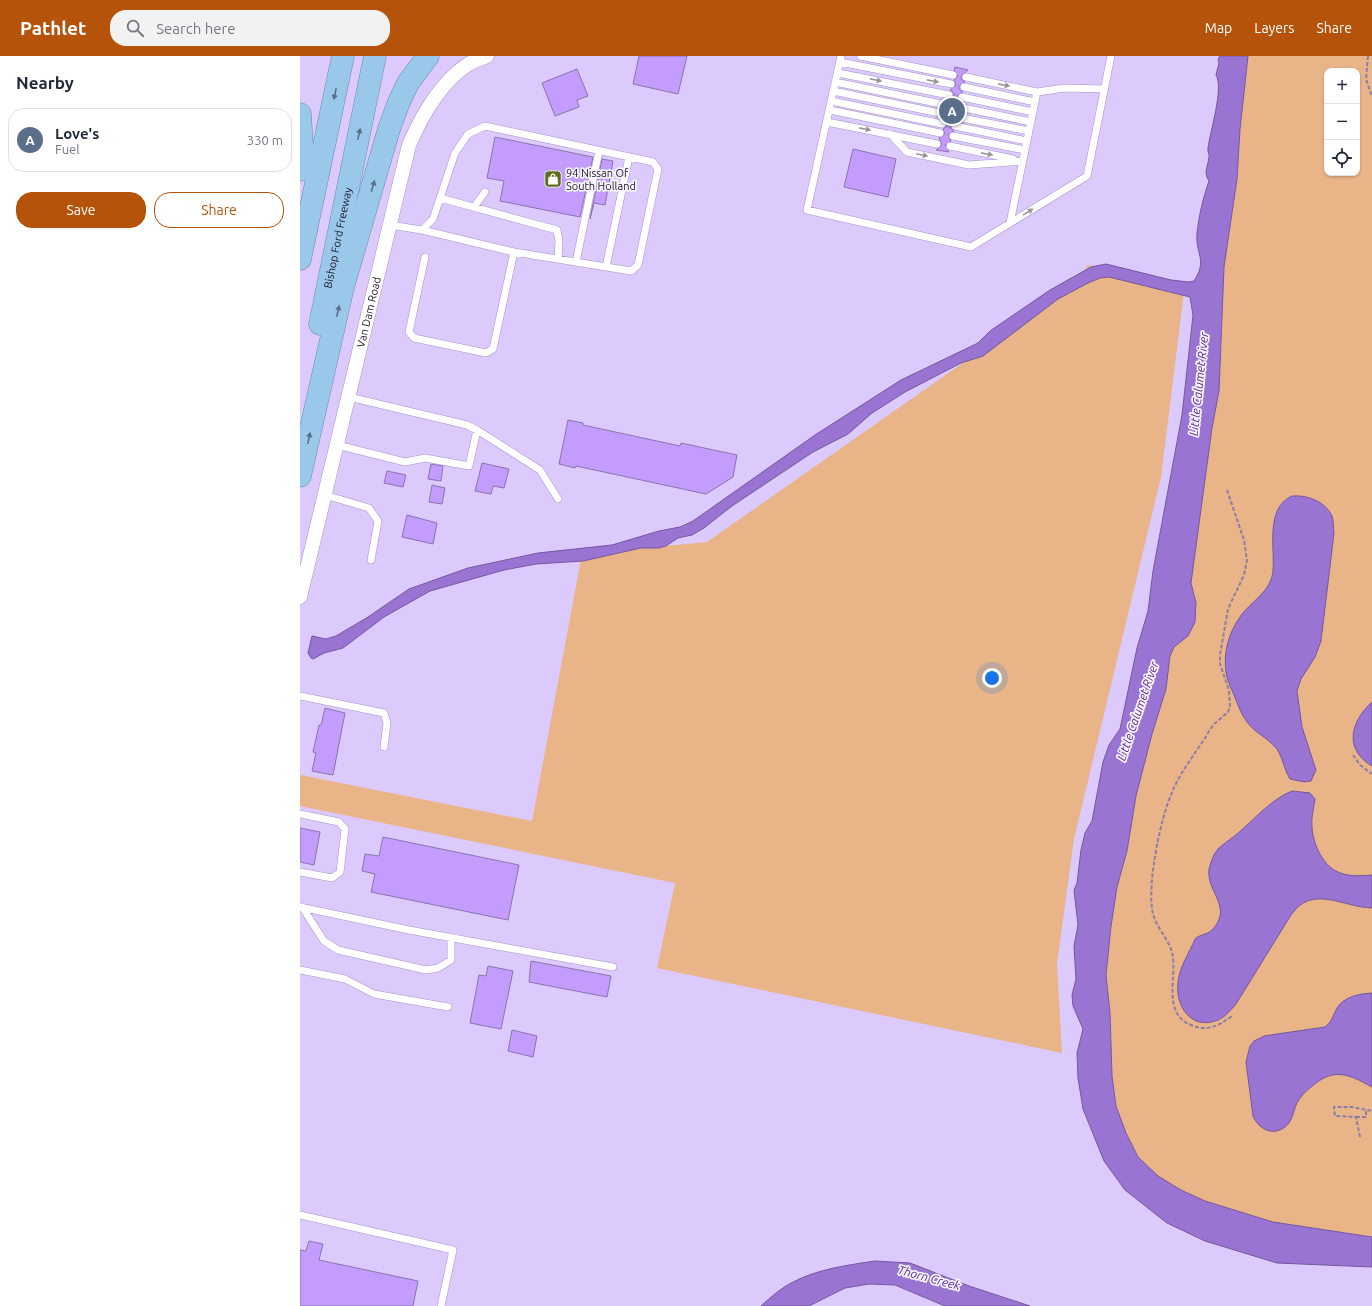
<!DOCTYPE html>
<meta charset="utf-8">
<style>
body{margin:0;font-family:Ubuntu,sans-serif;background:#f2f2f3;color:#1f2937}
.controls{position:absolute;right:12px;top:12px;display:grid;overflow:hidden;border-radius:8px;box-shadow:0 1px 3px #0004}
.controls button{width:36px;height:36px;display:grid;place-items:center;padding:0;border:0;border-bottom:1px solid #e0e1e3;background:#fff;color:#1f2937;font:20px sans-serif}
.you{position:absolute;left:692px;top:622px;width:14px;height:14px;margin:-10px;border:3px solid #fff;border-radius:50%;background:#1a73e8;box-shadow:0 0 0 6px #1a73e833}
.badge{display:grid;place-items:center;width:26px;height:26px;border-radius:50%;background:#b45309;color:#fff;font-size:13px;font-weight:700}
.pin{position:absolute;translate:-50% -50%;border:2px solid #fff;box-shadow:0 1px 4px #0006}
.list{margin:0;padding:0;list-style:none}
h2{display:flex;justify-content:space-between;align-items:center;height:52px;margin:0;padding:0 16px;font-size:17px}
h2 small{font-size:13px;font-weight:400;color:#747a83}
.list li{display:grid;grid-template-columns:26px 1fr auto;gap:12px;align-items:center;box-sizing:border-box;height:64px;margin:0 8px 8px;padding:0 8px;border:1px solid #e0e1e3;border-radius:16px}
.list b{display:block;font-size:15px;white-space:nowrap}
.list p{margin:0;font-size:13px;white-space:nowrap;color:#747a83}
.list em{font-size:13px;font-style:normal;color:#747a83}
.actions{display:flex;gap:8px;padding:12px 16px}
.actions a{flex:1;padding:9px 0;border:1px solid #b45309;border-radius:16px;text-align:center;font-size:14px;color:#b45309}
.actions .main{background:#b45309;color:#fff}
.icon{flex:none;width:22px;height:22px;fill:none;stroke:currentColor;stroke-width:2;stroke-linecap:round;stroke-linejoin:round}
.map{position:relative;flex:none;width:1072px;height:1250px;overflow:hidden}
header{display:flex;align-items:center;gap:24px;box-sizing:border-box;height:56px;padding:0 20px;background:#b45309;color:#fff}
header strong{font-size:19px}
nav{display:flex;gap:22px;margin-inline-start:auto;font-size:14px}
.search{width:280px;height:36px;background:#f2f2f3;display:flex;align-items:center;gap:10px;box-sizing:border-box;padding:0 14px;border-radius:16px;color:#747a83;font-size:15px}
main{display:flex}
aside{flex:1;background:#fff}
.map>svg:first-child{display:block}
</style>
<header>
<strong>Pathlet</strong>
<div class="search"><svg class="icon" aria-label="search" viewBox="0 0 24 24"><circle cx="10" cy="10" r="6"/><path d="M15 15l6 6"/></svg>Search here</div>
<nav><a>Map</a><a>Layers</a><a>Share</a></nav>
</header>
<main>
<aside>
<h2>Nearby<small></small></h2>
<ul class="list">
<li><span class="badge" style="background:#5c6f8a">A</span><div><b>Love's</b><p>Fuel</p></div><em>330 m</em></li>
</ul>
<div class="actions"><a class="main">Save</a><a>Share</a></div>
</aside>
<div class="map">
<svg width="1072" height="1250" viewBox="0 0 1072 1250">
<rect width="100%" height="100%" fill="#dccafc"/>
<path fill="#e9b488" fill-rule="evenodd" d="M948,0H1072V1181L973,1166L905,1145L881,1134L858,1120L838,1101L826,1077L816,1050L812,1020L810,957L806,919L811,870L817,831L827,795L836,740L852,678L866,633L870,600L874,591L888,580L896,547L891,527L912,372L919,335L924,211L937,123L940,74ZM1027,15H1057V117H1027Z
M787,209L885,228L861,421L774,783L757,908L762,997L357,912L375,827L0,750V719L232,765L282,498L407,486L784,222Z"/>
<path fill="#9a74d2" stroke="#74579f" d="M920,0H948L940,73L937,123L924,211L919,335L912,372L891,527L896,547L895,566L888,580L874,591L870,600L866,633L852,678L836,740L827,795L817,831L811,870L806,919L810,957L812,1020L816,1050L826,1077L838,1101L858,1120L881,1134L905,1145L973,1166L1072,1181V1211L977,1207L905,1185L867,1167L825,1134L804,1105L783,1053L778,1022L777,997L783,973L773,950L772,939L776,923L774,890L778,869L774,834L777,827L781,794L785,777L792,765L803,706L809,689L820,673L837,592L848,555L853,515L882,359L893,259L890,241L809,221L800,222L788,227L758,243L683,300L661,307L605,336L572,357L548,378L513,396L432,450L404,472L392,479L378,482L366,490L359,492H341L283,505L236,508L204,514L130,535L84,561L43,592L24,597L13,603L11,602L8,597L12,580L26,583L36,580L68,561L109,533L168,512L238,497L312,489L359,475L380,471L393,465L515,379L601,324L678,287L690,275L750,234L791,211L806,208L871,224L889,226L894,225C908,204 895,197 897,177C899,159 903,142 909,125C903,116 908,111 909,101C910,98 907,96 908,92C910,76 924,32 916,19L919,7L918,3Z
M992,440C1006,439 1023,444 1031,458C1034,463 1033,471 1034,477L1021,585L1015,601L1001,623L997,635L1002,671L1016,714L1011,725L1004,726L990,723C984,714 983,702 977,693C968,682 955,677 947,666C941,658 938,649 934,639C931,632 927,624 926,616C923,597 929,576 940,561C951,545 971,536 973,515C975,492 965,452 992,440Z
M1072,646V710C1043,693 1051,665 1072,646Z
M992,735L1010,737L1015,743C1014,752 1011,761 1012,770C1012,785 1022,808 1036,815C1046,821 1061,820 1072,819V852C1042,851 1012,828 991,859L936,948C931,954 925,961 918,964C891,975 875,950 878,926C880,909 889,898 895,883C900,878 908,879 913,873C933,850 906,836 909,813C911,806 913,799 918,793C923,788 931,783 937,778C955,763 970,744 992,735Z
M1072,937V1031C1048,1018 1034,1011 1011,1031C1006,1035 1000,1041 997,1047C993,1055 993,1065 985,1071C972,1081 958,1072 953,1060L946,1006L950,990L954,985L964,980L1025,971C1032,966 1033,959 1037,952C1045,940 1059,938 1072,937Z
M575,1205L610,1207L669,1230L730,1250H645L595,1229L569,1228L545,1232L509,1250H461C471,1241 481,1232 493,1226C518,1213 548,1209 575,1205Z"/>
<path fill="#c39cfe" stroke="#8a74ad" d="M339,0H387L378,38L333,28Z
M655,11L668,14L661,20V23L665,26L659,30V33L663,36L657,40L660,46L654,50V53L658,56L652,60L654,65L651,67L650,71L654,75L648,79L651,85L645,89L649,96L636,94L642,89L639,82L645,78L643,73L646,71L647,67L643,63L648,61L649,57L647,54L651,50L648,44H651L654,40V37L650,34L656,29L654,24L658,20L654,14Z
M277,13L288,40L277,44L279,51L255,60L242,27Z
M195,81L293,101L280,161L200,145L204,125L187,122Z
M553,93L596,103L588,141L544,131Z
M302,103L313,105L305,149L294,147L290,163Z
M268,364L283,367V369L380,390L381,387L437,399L433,421L406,438L276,410L275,412L259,408Z
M182,407L209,413L204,432L193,430L191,438L175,435Z
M131,408L143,410L141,425L128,423Z
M87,415L106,419L103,431L84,427Z
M132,429L145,432L142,448L129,446Z
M107,459L137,467L133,488L102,481Z
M25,652L45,657L33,719L12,715L16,697L13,696L19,669H21Z
M0,772L20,776L14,809L0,806Z
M83,781L219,809L208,864L71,836L75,818L62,815L65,798L79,800Z
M231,905L311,920L307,941L229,926Z
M188,910L213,915L201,973L170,967L179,919L186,920Z
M212,974L237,980L233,1001L208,995Z
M9,1185L23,1188L19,1204L118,1225L113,1250H0V1194L6,1195Z"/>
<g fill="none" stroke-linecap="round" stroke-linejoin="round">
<defs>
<path id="lane" d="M541,0L507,154L671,191L787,120L811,0
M561,0L653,19
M540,6L651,28
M538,17L649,39
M666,21L737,36L765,32L804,33
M535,26L646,49
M664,31L735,46
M533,35L644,58
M662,41L733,56
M531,45L642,68
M659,51L731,66
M530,54L640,77
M657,61L729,75
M527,66L637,88
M655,70L727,85
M590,78L607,96L669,109L723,105
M653,80L725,94
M650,90L713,103
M140,142L257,174L259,185L258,203
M174,151L185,136
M710,167L737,36
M90,169L122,174L133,163L155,97L168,78L185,70L353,106L358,113L338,209L331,215L214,196L122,174
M125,201L109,276L114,282L186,297L193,293L214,196
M276,206L299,95
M306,211L329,101
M49,341L167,369L177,374L240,414L258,443
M37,389L105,406L125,402L169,410L177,374
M25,439L69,452L78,465L71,504
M0,640L84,657L87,667L84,691
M0,758L39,766L45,773L40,816L32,822L0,816
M0,851L109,874L313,911
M2,851L24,885L38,894L126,914L138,912L151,904V881
M0,914L45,923L74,938L148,951
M0,1159L153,1194L141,1250"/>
<g id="street">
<path id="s1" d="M0,541L109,89C122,59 140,27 167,9C172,5 180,3 187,0"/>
</g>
<g id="highway">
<path d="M0,58L2,90L0,114"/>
<path d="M0,203L43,0"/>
<path id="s2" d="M20,268L75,0"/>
<path d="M0,420L43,231L89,73L99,46L108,27L128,0"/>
</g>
</defs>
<use href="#lane" stroke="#a791cc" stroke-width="8"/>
<use href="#street" stroke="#a791cc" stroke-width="15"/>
<use href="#highway" stroke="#6d89a7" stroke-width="23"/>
<path stroke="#8c7ea4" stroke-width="2" stroke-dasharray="4 2" stroke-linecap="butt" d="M1068,0L1066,23L1072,41
M927,434L944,484L947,504L944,519L928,553L920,599V608L929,634L930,651L928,656L913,669L908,677C896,697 879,717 871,739C863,758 857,786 854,807C852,821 849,848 854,861C858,873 868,883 872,896C878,920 861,957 891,969C908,976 918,970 932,960
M1053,699L1060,709L1072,718
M1056,1061H1066V1054
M1060,1081L1056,1061L1035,1060L1034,1051H1052L1072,1055"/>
<use href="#lane" stroke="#fff" stroke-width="7"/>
<use href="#street" stroke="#fff" stroke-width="14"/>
<use href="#highway" stroke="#99c8eb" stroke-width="22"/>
</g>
<defs><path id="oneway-solid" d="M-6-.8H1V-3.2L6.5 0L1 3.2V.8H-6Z"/></defs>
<g fill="#99959f">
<use href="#oneway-solid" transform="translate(576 24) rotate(11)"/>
<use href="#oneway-solid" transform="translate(633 25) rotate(11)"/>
<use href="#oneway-solid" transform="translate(704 29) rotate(11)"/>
<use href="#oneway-solid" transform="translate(565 73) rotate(11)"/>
<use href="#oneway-solid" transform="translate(687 98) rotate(11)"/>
<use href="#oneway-solid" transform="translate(622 99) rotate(12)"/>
<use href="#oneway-solid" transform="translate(728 156) rotate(-32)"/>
</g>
<g fill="#5a6e8a">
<use href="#oneway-solid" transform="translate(35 38) rotate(102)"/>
<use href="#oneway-solid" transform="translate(59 78) rotate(-78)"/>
<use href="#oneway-solid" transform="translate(73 130) rotate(-74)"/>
<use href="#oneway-solid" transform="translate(38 255) rotate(-77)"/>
<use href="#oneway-solid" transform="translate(9 382) rotate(-78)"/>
</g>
<defs>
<symbol id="shop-square" viewBox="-11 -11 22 22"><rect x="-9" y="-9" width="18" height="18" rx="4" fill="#5d6f1c" stroke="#f6f4fa"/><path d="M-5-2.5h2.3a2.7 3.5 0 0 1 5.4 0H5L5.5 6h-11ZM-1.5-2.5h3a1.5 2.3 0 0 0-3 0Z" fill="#fff"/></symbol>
</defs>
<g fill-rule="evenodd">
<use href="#shop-square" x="243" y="113" width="20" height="20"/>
</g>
<g text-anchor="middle" stroke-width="3.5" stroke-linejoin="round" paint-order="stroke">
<g font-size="11" fill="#1c1329" stroke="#f6f4fa" text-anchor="start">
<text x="266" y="121">94 Nissan Of<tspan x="266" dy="13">South Holland</tspan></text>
</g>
<g font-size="11" fill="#1c1329" stroke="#f6f4fa">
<text dy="4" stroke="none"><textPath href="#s2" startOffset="88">Bishop Ford Freeway</textPath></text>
<text dy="4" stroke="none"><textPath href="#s1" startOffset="293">Van Dam Road</textPath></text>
</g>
<g font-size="12" font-style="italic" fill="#5b2594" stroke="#f6f4fa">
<text transform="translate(899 328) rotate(-84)" y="4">Little Calumet River</text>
<text transform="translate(838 655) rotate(-71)" y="4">Little Calumet River</text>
<text transform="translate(629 1222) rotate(15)" y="4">Thorn Creek</text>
</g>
</g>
</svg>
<div class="controls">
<button>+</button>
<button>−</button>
<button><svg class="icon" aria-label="locate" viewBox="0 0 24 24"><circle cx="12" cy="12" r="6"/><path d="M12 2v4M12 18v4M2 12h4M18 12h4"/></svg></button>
</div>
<div class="you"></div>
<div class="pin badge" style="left:652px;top:55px;background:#5c6f8a">A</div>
</div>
</main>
